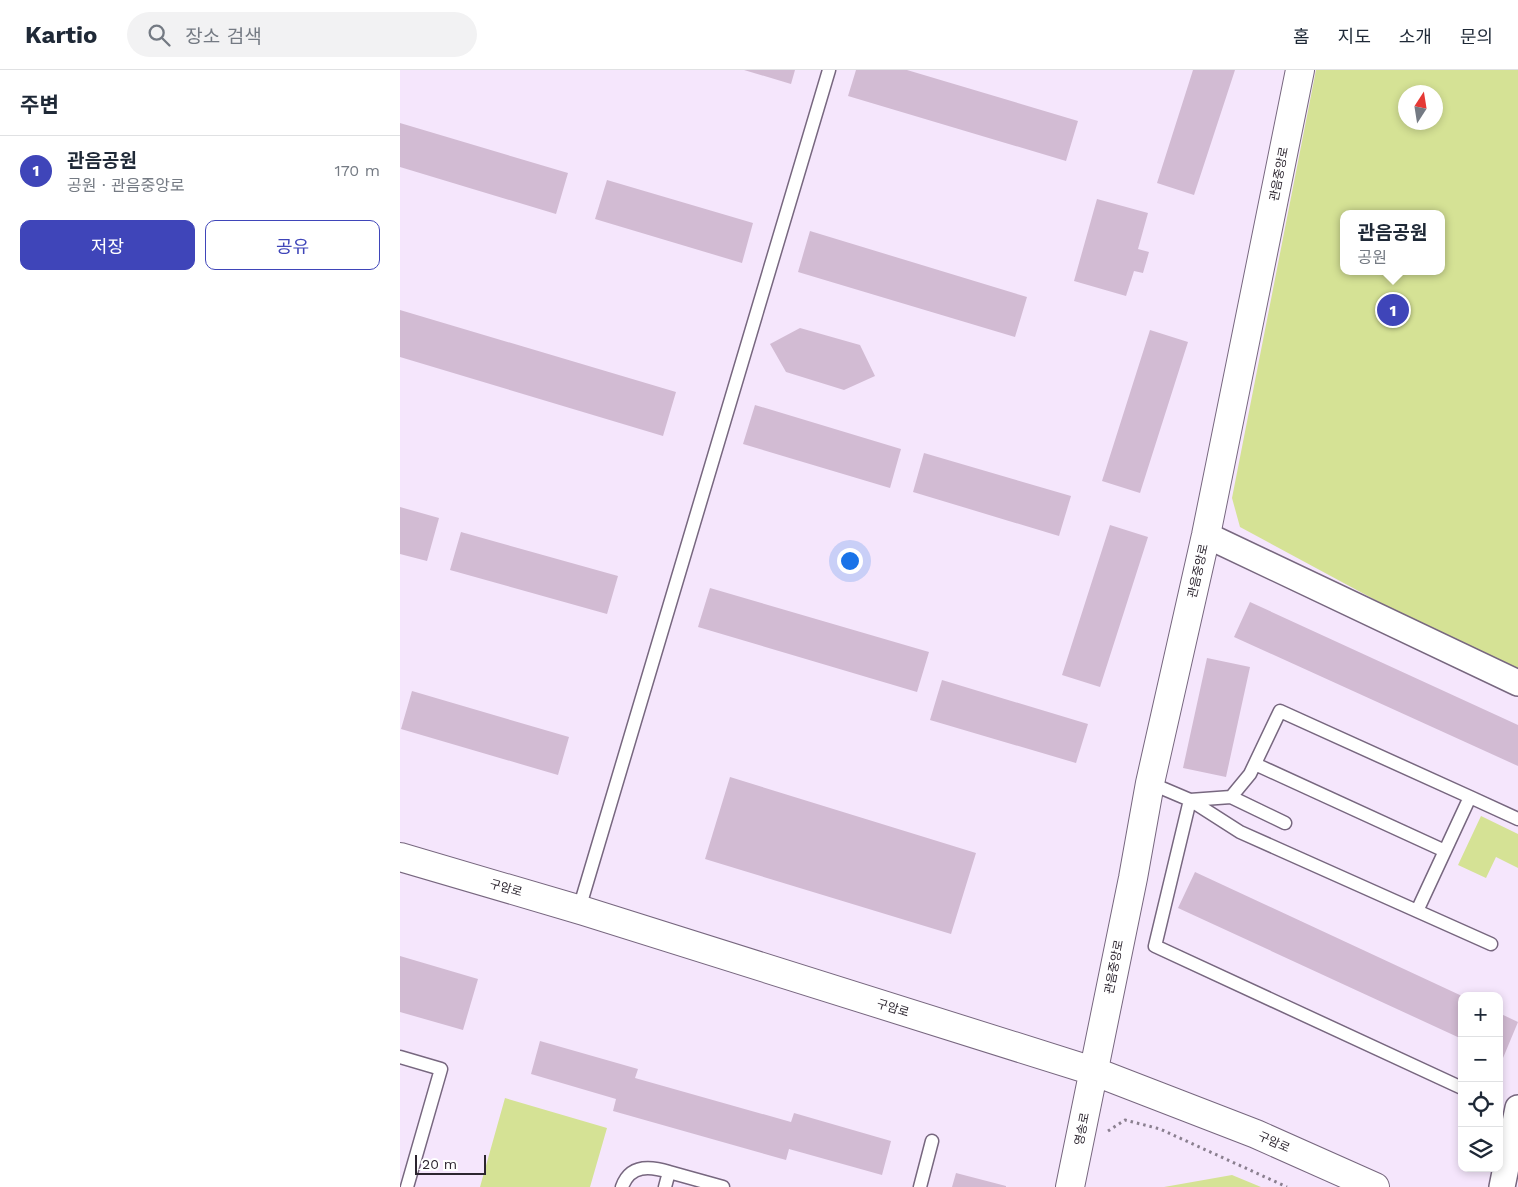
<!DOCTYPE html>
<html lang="ko">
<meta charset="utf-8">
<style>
body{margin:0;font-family:"Work Sans","Noto Sans KR",sans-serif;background:#f2f2f3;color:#1f2937}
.controls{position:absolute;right:15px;bottom:15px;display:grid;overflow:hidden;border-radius:10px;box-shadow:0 2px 8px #0003}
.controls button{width:45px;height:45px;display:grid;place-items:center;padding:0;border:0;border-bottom:1px solid #e0e1e3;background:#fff;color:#1f2937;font:25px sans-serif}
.compass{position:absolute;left:998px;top:15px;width:45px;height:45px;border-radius:50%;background:#fff;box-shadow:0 2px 8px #0003;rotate:12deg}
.scale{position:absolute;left:15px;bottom:12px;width:71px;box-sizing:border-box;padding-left:5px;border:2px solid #2c252f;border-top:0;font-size:14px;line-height:18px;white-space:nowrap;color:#2c252f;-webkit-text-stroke:4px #fff;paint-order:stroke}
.you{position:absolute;left:449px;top:490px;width:18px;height:18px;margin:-12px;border:4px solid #fff;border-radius:50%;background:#1a73e8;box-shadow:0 0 0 8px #1a73e833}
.badge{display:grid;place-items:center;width:32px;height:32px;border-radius:50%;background:#3f45b9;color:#fff;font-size:16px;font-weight:700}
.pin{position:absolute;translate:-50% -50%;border:2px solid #fff;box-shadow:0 1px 5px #0006}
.popup{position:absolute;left:940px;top:140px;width:105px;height:65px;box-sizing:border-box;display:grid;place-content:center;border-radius:10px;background:#fff;filter:drop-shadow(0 1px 4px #0005);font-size:16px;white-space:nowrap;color:#747a83}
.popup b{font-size:19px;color:#1f2937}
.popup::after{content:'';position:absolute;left:50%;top:100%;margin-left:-10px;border:10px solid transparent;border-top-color:#fff}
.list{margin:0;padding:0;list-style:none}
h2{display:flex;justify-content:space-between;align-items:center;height:65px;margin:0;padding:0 20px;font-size:21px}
h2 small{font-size:16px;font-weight:400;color:#747a83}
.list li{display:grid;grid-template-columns:32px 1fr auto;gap:15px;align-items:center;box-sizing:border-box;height:70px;padding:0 20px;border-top:1px solid #e0e1e3}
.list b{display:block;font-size:19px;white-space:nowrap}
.list p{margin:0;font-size:16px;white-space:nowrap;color:#747a83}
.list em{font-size:16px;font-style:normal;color:#747a83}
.actions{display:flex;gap:10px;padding:15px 20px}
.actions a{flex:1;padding:11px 0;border:1px solid #3f45b9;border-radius:10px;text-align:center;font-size:18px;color:#3f45b9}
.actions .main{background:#3f45b9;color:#fff}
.icon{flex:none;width:28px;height:28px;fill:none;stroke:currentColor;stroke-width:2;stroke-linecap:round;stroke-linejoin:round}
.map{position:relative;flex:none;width:1118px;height:1117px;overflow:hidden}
header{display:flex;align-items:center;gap:30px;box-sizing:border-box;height:70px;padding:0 25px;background:#fff;border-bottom:1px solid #e0e1e3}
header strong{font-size:24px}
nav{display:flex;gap:28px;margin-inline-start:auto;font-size:18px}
.search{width:350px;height:45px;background:#f2f2f3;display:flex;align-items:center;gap:12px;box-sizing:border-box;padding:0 18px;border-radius:28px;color:#747a83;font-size:19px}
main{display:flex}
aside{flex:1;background:#fff}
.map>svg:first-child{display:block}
</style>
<header>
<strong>Kartio</strong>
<div class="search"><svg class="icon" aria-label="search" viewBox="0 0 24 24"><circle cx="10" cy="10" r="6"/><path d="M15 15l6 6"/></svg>장소 검색</div>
<nav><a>홈</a><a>지도</a><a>소개</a><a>문의</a></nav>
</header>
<main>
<aside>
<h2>주변<small></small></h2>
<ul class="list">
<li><span class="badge">1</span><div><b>관음공원</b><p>공원 · 관음중앙로</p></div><em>170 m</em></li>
</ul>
<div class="actions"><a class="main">저장</a><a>공유</a></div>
</aside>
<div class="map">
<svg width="1118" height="1117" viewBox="0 0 1118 1117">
<rect width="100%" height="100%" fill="#f5e6fc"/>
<path fill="#d5e295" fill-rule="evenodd" d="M916,0H1118V607L840,457L832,428ZM1006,22H1036V52H1006ZM944,144H1042V201H944Z
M1081,746L1118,764V798L1096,787L1086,808L1058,795Z
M105,1028L207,1058L190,1117H80Z
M832,1105L861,1117H764Z"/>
<path fill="#d2bbd3" d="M344,0H395L391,14Z
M456,0H507L678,51L666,91L448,26Z
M793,0H835L794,125L757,113Z
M0,53L168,103L156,144L0,97Z
M207,110L353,153L342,193L195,149Z
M697,129L748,143L738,179L749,182L743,203L734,201L726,226L674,211Z
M410,161L627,227L615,267L398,202Z
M0,240L276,322L263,366L0,287Z
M400,258L460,275L475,306L444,320L386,302L370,274Z
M750,260L788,272L740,423L702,411Z
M355,335L501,379L490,418L343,374Z
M524,383L671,426L659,466L513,422Z
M0,437L39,448L27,491L0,484Z
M710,455L748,467L700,617L662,605Z
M61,462L218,506L207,544L50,500Z
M310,518L529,582L517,622L298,557Z
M850,532L1118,655V696L834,567Z
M807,588L850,597L826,707L783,698Z
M542,610L688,654L676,693L530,650Z
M12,621L169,667L158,705L1,659Z
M330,707L576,783L551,864L305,789Z
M795,802L1062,926V969L778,838Z
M0,886L78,909L63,960L0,942Z
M1099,943L1118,952L1103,988L1099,986Z
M140,971L238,999L235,1008L391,1052L394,1043L491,1071L482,1105L389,1079L386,1090L213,1041L216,1029L131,1004Z
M556,1103L606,1116V1117H552Z"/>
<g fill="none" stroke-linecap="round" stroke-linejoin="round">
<defs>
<path id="lane" d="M855,694L1045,781
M750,713L790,730L840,762L1091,874
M831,727L850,704L880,641L1070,727L1017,841
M1070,727L1118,749
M790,730L755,876L1062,1018
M790,730L831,727L885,753
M179,839L429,0
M0,987L41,999L7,1117
M222,1117C230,1094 250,1096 269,1102
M265,1117L269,1102L323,1117
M520,1117L532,1071"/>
<path id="street" d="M806,465L1118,613
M1102,1117L1118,1038"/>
<path id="secondary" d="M0,787L184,841L693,1001L856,1064L975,1117
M670,1117L733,808L750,713L806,465L900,0"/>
</defs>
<use href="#lane" stroke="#77677f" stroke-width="15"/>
<use href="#street" stroke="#77677f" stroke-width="28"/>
<use href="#secondary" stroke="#77677f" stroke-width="30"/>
<path stroke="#8a7f8f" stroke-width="3" stroke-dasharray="2.5 4" stroke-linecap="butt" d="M708,1061L725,1050L760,1059L887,1117"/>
<use href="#lane" stroke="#fff" stroke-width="12"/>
<use href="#street" stroke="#fff" stroke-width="25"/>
<use href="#secondary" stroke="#fff" stroke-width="28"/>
</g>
<g text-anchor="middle" stroke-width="4.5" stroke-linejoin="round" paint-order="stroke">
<g font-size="12" fill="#2c252f" stroke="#fff">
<text transform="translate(879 104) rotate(-79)" y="4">관음중앙로</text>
<text transform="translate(798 501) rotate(-77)" y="4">관음중앙로</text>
<text transform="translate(106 818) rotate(16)" y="4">구암로</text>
<text transform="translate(714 897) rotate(-79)" y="4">관음중앙로</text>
<text transform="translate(493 938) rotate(17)" y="4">구암로</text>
<text transform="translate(682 1059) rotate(-79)" y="4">영송로</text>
<text transform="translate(874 1072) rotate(24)" y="4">구암로</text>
</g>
</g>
</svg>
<div class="controls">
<button>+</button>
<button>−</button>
<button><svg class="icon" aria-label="locate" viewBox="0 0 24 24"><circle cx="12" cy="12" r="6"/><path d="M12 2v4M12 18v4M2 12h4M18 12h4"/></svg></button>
<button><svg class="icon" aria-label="layers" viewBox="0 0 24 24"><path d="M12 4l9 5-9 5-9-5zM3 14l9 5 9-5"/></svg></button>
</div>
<svg class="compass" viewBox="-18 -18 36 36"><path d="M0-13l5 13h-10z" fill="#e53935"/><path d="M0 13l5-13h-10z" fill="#747a83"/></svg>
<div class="scale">20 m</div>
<div class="you"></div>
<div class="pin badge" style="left:993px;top:240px">1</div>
<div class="popup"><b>관음공원</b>공원</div>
</div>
</main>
